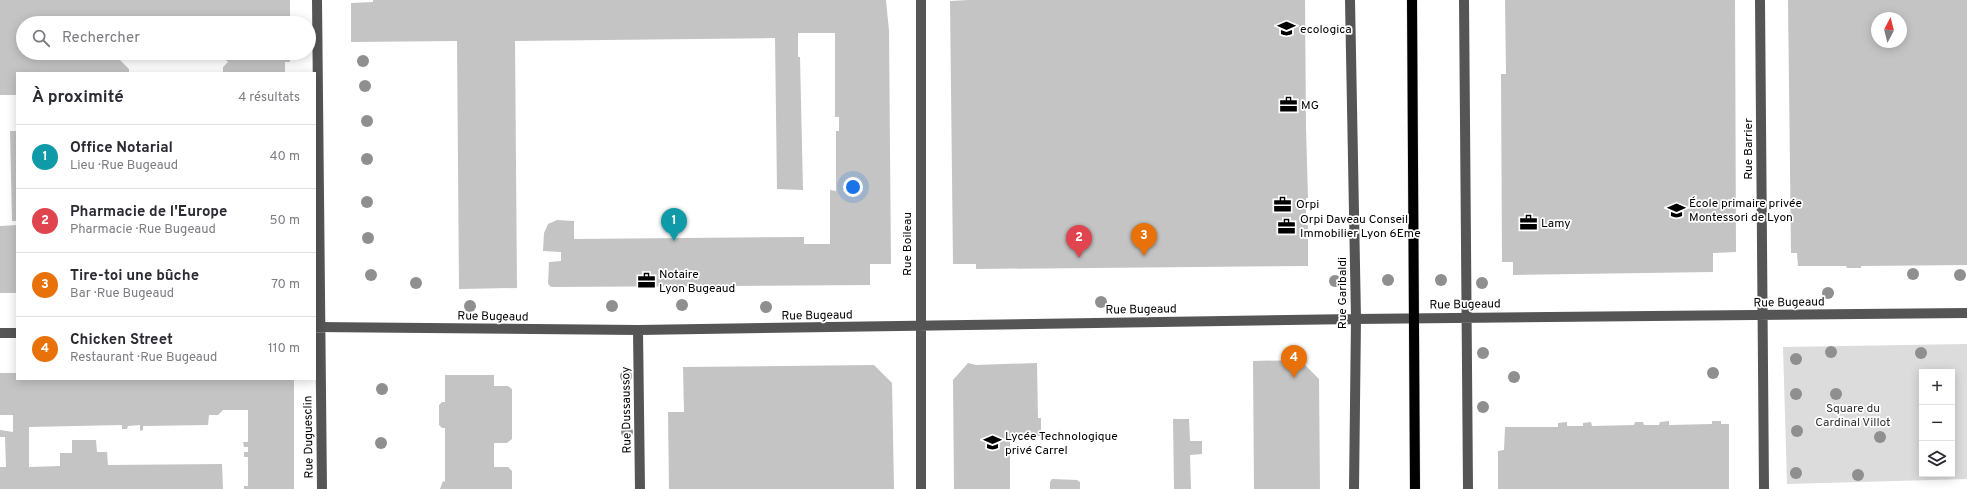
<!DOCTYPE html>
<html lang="fr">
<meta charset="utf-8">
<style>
body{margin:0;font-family:Overpass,sans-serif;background:#f2f2f3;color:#2b2b33}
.controls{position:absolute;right:12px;bottom:12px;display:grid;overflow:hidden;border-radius:0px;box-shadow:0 2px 10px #0003}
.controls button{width:36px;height:36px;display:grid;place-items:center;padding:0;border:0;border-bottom:1px solid #e1e1e2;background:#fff;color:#2b2b33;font:20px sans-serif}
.compass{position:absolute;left:1871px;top:12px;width:36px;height:36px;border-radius:50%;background:#fff;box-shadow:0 2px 10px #0003;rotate:7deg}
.you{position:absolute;left:853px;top:187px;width:14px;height:14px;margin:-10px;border:3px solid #fff;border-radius:50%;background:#1a73e8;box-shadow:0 0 0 6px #1a73e833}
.badge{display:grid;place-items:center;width:26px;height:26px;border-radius:50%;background:#000;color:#fff;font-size:13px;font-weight:700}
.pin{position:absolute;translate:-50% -33px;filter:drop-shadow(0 1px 2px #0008)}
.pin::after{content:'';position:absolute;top:21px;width:14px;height:12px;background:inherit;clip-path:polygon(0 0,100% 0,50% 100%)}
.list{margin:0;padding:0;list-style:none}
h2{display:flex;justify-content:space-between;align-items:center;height:52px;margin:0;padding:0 16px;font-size:17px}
h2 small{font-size:13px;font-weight:400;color:#7c7c81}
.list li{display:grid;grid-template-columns:26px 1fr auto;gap:12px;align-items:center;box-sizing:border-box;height:64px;padding:0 16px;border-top:1px solid #e1e1e2}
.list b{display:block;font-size:15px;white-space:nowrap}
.list p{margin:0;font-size:13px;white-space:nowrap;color:#7c7c81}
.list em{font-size:13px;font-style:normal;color:#7c7c81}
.icon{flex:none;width:22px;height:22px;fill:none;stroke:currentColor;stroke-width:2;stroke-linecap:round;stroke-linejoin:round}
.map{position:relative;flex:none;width:1967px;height:489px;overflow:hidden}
.search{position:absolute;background:#fff;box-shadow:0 2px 10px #0003;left:16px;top:16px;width:300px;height:44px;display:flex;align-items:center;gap:10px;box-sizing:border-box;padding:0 14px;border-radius:22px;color:#7c7c81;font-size:15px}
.panel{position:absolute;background:#fff;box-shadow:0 2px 10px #0003;left:16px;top:72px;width:300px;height:308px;border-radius:0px}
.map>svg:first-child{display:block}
</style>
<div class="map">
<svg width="1967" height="489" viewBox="0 0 1967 489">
<rect width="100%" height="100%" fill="#fff"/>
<path fill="#dcdcdc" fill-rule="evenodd" d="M1967,344V479L1787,484L1783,347ZM1922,372H1952V474H1922Z"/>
<path fill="#c4c4c4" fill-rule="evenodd" d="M0,0H290V23H23V53H117V57L129,69V73H17V95H0Z
M373,0H886L889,31L891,264H870V285L551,287L548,284L549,262L561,261V252L543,251L544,233L548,224L557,220L574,221V239L804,237V244H830V190L836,191V131H839V117H835V33H798V57H800L803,190L777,189L775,38L515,41L517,288L459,289L457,41L351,42V3L373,2Z
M969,0H1305L1306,128L1308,198H1306V225H1308V266L976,269V264H953L950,1Z
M1505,0H1735L1736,252L1713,253V272L1513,275V262H1502L1501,74H1506Z
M1788,0H1967V265L1861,266V268H1847L1846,266H1798L1797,253H1791ZM1877,18H1901V42H1877Z
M219,53H290V62H285V73H223V67L228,62Z
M10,131H17V221H12Z
M17,225V293H0V226Z
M1300,360L1319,379L1320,489H1254L1253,361Z
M968,363L976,365L1037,363L1038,418H1041V436H1010V489H954L953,380Z
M874,365L892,383L894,489H669L668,412H684L683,367Z
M0,373H17V379H294V489H244V486H248V457H244V452H248V447H244L243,442H248V410H223L218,415H209L208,425L143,426V430L140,431V425L128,426L127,429H122V425L29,427V467L60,466V453H72V440H96L97,452H107L108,465L222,464L223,489H0V467H6L5,437H0V430L13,432V415H0Z
M445,375H494V386H508L512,389V439L507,443H494V467H508L512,471V489H440L443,481L445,482V428H442L439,425V405L442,402H445Z
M1173,419H1189L1190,441H1202V454L1190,455L1191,489H1174Z
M1669,421V425L1712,424V421H1721V424H1729V489H1498V451L1504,450L1505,427H1558V423L1567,422V426H1583V423L1591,422L1592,426L1634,425L1635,422H1643L1644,425H1659L1660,422Z
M1052,479L1077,480L1080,482V489H1050V482Z"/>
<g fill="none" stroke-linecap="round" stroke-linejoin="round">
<defs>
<path id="major" d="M1412,0L1415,489"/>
</defs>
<use href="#major" stroke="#dbdbdb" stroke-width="11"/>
<path stroke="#555" stroke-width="10" d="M317,0L322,489
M921,0V489
M1350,0L1356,319L1354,489
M1464,0L1468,489
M1760,0L1764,489
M315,327L638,330L1356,319L1967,313
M638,330L640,489
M0,333H17"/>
<use href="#major" stroke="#000" stroke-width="10"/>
</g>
<g fill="#8f8f8f">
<circle cx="363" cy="61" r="6"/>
<circle cx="365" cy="86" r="6"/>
<circle cx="367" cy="121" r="6"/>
<circle cx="367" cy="159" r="6"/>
<circle cx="367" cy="202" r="6"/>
<circle cx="368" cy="238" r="6"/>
<circle cx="1913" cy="274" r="6"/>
<circle cx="371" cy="275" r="6"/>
<circle cx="1960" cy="275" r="6"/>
<circle cx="1388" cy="280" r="6"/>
<circle cx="1441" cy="280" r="6"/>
<circle cx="1335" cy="281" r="6"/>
<circle cx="416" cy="283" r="6"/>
<circle cx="1482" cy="283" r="6"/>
<circle cx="1828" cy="293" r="6"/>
<circle cx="1101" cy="302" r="6"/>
<circle cx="682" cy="305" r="6"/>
<circle cx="470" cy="306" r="6"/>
<circle cx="612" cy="306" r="6"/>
<circle cx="766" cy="307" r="6"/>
<circle cx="1831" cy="352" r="6"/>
<circle cx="1483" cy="353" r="6"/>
<circle cx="1921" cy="353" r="6"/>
<circle cx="1796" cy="359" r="6"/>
<circle cx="1713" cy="373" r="6"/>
<circle cx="626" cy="376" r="6"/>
<circle cx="1514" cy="377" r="6"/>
<circle cx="382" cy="389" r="6"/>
<circle cx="1796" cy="394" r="6"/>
<circle cx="1836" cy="394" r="6"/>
<circle cx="1483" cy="407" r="6"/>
<circle cx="1797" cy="431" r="6"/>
<circle cx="627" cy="432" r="6"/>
<circle cx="1880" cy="437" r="6"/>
<circle cx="381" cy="443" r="6"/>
<circle cx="1796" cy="473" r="6"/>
<circle cx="1858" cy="475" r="6"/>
</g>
<defs>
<symbol id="school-bare" viewBox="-9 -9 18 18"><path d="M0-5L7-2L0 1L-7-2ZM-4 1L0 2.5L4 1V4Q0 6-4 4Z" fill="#000" stroke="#fff" stroke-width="2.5" paint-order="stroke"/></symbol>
<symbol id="office-bare" viewBox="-9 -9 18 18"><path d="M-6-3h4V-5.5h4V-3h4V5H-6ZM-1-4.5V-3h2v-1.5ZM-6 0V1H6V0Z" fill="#000" stroke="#fff" stroke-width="2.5" paint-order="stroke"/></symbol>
</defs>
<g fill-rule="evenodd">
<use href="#school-bare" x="1274" y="16" width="25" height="25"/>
<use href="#office-bare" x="1276" y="92" width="25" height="25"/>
<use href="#office-bare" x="1270" y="192" width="25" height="25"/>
<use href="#school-bare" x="1664" y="198" width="25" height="25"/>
<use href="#office-bare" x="1516" y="210" width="25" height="25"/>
<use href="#office-bare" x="1274" y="214" width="25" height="25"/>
<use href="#office-bare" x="634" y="268" width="25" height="25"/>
<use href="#school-bare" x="980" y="430" width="25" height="25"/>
</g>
<g text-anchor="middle" stroke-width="3.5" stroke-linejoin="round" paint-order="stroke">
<g font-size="12" fill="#000" stroke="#fff" text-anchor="start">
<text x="1300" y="33">ecologica</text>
<text x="1301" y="109">MG</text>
<text x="1689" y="207">École primaire privée<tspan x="1689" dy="14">Montessori de Lyon</tspan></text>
<text x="1296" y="208">Orpi</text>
<text x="1300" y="223">Orpi Daveau Conseil<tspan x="1300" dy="14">Immobilier Lyon 6Eme</tspan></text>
<text x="1541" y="227">Lamy</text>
<text x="659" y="278">Notaire<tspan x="659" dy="14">Lyon Bugeaud</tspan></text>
<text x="1005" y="440">Lycée Technologique<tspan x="1005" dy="14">privé Carrel</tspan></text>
</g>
<g font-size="12" fill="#000" stroke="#fff">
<text transform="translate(1748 149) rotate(-90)" y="4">Rue Barrier</text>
<text transform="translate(907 244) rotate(-90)" y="4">Rue Boileau</text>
<text transform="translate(1342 293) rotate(-90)" y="4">Rue Garibaldi</text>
<text transform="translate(1789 302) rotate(-1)" y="4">Rue Bugeaud</text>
<text transform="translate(1465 304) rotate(-1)" y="4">Rue Bugeaud</text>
<text transform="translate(1141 309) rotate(-1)" y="4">Rue Bugeaud</text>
<text transform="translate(817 315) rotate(-1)" y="4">Rue Bugeaud</text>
<text transform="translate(493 316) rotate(1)" y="4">Rue Bugeaud</text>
<text transform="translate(626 410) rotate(-91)" y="4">Rue Dussaussoy</text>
<text transform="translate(308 437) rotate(-91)" y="4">Rue Duguesclin</text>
</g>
<g font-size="12" fill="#333" stroke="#fff">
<text x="1853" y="412">Square du<tspan x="1853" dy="14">Cardinal Villot</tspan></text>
</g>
</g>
</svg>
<div class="controls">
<button>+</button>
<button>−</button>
<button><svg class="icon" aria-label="layers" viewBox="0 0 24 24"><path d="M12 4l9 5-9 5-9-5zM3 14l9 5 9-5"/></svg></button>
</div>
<svg class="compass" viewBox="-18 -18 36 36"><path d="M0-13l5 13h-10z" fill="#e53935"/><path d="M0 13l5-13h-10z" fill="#7c7c81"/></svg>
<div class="you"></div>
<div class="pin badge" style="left:674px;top:241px;background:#0f9aa8">1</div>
<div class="pin badge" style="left:1079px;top:258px;background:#e0444e">2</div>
<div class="pin badge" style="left:1144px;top:256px;background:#e8710a">3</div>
<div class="pin badge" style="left:1294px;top:378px;background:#e8710a">4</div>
<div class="search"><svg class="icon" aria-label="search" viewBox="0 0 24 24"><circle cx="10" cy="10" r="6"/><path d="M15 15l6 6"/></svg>Rechercher</div>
<section class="panel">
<h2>À proximité<small>4 résultats</small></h2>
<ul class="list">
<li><span class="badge" style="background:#0f9aa8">1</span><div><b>Office Notarial</b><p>Lieu · Rue Bugeaud</p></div><em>40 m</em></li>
<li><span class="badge" style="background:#e0444e">2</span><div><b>Pharmacie de l'Europe</b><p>Pharmacie · Rue Bugeaud</p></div><em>50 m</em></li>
<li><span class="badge" style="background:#e8710a">3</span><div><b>Tire-toi une bûche</b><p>Bar · Rue Bugeaud</p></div><em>70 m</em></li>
<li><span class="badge" style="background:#e8710a">4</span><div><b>Chicken Street</b><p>Restaurant · Rue Bugeaud</p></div><em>110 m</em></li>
</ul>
</section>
</div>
